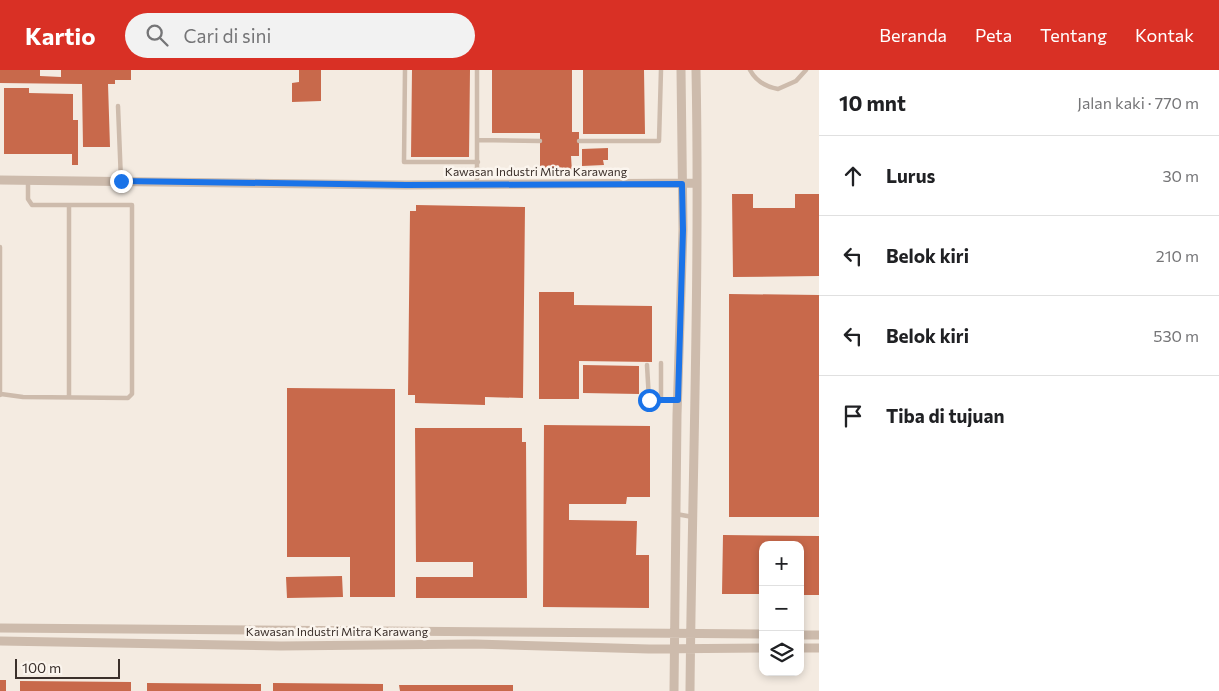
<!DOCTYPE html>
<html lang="id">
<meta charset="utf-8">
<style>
body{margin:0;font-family:Commissioner,sans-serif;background:#f2f2f2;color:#202124}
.controls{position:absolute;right:15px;bottom:15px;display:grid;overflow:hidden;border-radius:10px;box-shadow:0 2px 8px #0003}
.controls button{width:45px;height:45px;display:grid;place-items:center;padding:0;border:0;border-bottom:1px solid #e0e0e0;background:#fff;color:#202124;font:25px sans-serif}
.scale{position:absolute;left:15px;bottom:12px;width:105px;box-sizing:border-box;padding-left:5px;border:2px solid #3b302b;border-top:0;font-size:14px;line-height:18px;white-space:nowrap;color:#3b302b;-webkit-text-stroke:4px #fbf5ee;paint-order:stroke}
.stop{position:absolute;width:15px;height:15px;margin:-11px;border:4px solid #1a73e8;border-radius:50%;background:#fff}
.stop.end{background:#1a73e8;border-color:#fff;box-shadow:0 1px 5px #0008}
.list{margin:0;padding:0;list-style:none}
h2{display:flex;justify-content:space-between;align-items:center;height:65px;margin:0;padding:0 20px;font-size:21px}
h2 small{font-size:16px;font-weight:400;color:#757577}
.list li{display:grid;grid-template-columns:32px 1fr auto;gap:15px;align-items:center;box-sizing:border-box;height:80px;padding:0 20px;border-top:1px solid #e0e0e0}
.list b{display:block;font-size:19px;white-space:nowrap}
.list em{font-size:16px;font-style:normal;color:#757577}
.icon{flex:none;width:28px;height:28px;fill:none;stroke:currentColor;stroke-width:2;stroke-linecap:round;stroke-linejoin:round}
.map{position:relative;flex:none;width:819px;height:621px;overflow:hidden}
header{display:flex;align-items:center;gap:30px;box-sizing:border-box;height:70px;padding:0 25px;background:#d93025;color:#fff}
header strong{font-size:24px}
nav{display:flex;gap:28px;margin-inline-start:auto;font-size:18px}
.search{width:350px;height:45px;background:#f2f2f2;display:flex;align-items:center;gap:12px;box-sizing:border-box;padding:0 18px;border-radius:28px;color:#757577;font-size:19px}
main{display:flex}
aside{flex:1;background:#fff}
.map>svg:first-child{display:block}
</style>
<header>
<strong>Kartio</strong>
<div class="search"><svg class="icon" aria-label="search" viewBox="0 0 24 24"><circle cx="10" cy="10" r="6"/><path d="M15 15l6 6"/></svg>Cari di sini</div>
<nav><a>Beranda</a><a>Peta</a><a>Tentang</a><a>Kontak</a></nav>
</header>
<main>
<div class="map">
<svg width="819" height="621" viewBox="0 0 819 621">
<rect width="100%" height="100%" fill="#f4ebe1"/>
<path fill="#c8694b" d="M0,0H40V6L61,7V0H131V10H115V14H108L110,77H83L82,14L0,13Z
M299,0H321V31L292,32V13L299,12Z
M412,0H470L469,87H411Z
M492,0H572V62H579V86H571L572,102H540V63H492Z
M583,0H644L645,64H583Z
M4,18H29V23L73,24V50H78V95H72V84H4Z
M608,78V90H603L604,95L582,96V79Z
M732,124H753V138H795V124H819V206L733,207Z
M416,135L525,137L523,328L485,327V335L415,333V325H408L410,141H416Z
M539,222H574V235L652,236V292L579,291V329H539Z
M729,224L819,225V447H729Z
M583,295L639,296V324L583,323Z
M287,318L395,319V527H350V487H287Z
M544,355L650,356V427H627L626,434H569V450L637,451L636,485H649V538L543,537Z
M415,358H522V372H526L527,528H416V507H473V492H416Z
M723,465L819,466V525H800V475H763V524H722Z
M342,506L343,527L287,528L286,507Z
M0,610H6V621H0Z
M20,611L131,612V621H20Z
M147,613L261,614V621H147Z
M273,613L383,614V621H273Z
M399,615H513V621H400Z"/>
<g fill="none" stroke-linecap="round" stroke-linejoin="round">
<path stroke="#cdbbac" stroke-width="4.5" d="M405,0L404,92H478
M477,0V115
M750,0C756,11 766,17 778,19L796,11L806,0
M118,36L121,111
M478,70L540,71
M579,71H659L661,0
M0,177V325
M661,293V331
M647,295L649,330L677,329
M1,324L23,327L128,328L132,324V135H32L28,129V110
M69,326V135
M676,444L693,447"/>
<path stroke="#cdbbac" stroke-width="9" d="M0,110L406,115L697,113
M0,558L763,564
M800,565H819
M0,571L281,576L474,574L649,579L763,578
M800,578H819
M674,621L677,345L683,159L681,0
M690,621C692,414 700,207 696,0"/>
</g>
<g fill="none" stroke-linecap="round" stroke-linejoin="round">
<path stroke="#1a73e8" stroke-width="6" d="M121,111L406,115L682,114L683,160L678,330H649"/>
</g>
<g text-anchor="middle" stroke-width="5" stroke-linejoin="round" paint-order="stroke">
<g font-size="12" fill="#3b302b" stroke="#fbf5ee">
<text x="536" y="106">Kawasan Industri Mitra Karawang</text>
<text x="337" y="566">Kawasan Industri Mitra Karawang</text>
</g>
</g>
</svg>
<div class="controls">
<button>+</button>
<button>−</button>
<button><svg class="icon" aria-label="layers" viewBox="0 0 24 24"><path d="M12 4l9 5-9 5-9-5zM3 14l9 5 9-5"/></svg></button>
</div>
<div class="scale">100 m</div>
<div class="stop" style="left:649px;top:330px"></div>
<div class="stop end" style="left:121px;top:111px"></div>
</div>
<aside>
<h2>10 mnt<small>Jalan kaki · 770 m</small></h2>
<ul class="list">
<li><svg class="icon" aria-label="ahead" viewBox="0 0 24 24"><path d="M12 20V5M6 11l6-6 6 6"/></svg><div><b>Lurus</b></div><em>30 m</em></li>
<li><svg class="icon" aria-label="left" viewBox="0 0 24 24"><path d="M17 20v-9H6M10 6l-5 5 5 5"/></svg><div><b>Belok kiri</b></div><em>210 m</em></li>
<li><svg class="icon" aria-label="left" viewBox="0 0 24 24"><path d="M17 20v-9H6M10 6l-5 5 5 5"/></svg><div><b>Belok kiri</b></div><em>530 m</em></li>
<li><svg class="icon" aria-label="arrive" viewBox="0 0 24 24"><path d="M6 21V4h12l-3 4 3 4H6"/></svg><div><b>Tiba di tujuan</b></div></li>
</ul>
</aside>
</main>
